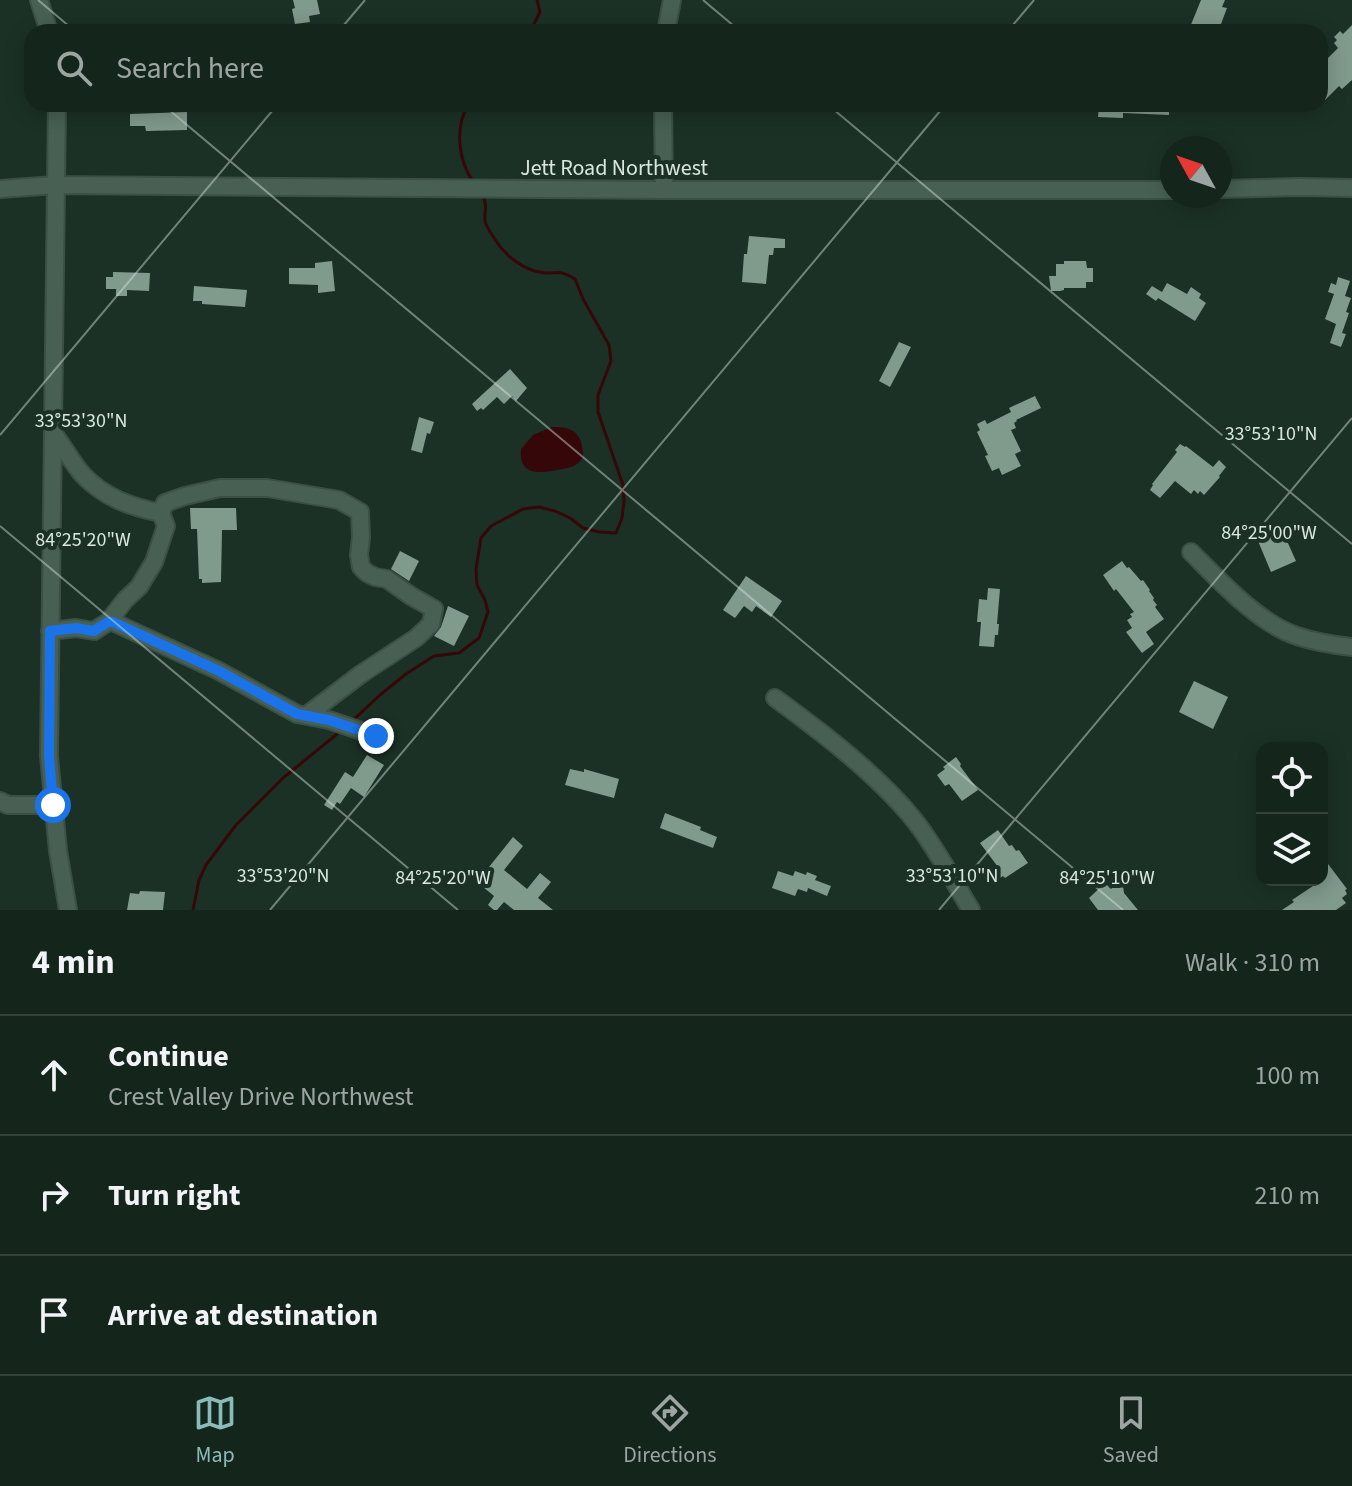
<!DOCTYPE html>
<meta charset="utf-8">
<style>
body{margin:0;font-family:"Source Sans 3",sans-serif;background:#213129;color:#f1f3f6}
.controls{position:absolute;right:24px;bottom:24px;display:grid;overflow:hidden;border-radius:16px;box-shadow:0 4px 20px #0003}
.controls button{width:72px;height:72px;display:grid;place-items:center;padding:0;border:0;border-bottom:2px solid #33423b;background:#14251c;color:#f1f3f6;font:40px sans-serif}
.compass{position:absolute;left:1160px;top:136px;width:72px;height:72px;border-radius:50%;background:#14251c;box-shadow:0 4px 20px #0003;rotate:310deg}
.stop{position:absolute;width:24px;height:24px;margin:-18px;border:6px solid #1a73e8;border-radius:50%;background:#fff}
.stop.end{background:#1a73e8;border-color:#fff;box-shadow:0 2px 8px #0008}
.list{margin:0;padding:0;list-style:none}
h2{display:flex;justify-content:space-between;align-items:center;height:104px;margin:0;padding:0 32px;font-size:34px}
h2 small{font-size:26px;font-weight:400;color:#9da5a3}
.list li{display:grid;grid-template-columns:52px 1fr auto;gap:24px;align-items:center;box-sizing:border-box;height:120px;padding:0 32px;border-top:2px solid #33423b}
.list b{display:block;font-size:30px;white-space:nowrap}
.list p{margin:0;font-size:26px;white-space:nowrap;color:#9da5a3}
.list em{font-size:26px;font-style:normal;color:#9da5a3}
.icon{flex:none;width:44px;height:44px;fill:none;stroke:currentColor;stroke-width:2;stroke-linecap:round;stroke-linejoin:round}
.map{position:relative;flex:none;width:1352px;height:910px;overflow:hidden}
.search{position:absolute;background:#14251c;box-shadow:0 4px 20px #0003;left:24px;right:24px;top:24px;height:88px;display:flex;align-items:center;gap:20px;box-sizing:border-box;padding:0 28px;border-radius:24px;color:#9da5a3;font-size:30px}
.sheet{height:464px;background:#14251c}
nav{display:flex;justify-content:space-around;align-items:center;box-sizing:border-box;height:112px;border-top:2px solid #33423b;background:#14251c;font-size:22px;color:#9da5a3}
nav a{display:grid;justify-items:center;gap:4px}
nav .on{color:#8bbbb9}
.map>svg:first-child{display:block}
</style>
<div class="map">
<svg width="1352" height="910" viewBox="0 0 1352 910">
<rect width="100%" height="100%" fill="#1b3126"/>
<path fill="#360709" d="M552,427C576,426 583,436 583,458C575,469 565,468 552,471C533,474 519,472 521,449L533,435Z"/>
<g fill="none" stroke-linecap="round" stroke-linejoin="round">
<path stroke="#360709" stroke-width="3" d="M530,32L540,12L537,0
M469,104C454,127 458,161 474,183
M351,722L380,695L406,674L434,656L459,653L479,638L488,612L485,600L477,585L476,569L481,538L491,526L523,509L539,507L555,511L570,518L583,528L599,532L616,533L622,518L624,502L623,485L598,412V395L611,361L609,345L583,299L575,279C559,270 561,273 545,273C524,271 505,256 494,238C491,233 486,226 485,221C484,211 488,205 483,196
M193,910L199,880L206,865L236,825L283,778L342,730"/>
</g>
<path fill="#809a8c" d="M293,0H317L320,14L309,16L310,22L295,24L292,9L295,8Z
M1201,0H1225L1222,7L1227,8L1218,32H1188Z
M1352,25V80L1342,89L1339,86L1325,100L1320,95V70L1326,64L1324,62L1338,48L1334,43L1337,40L1334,37L1340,31L1343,34Z
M1099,104H1169V115L1123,113V118L1098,117Z
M187,112V130L146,131L145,126H130V114Z
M749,236L785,239V248H774L773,255H769L766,284L742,282L744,254H747Z
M332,261L335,291L318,293V285L289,284V268H315V263Z
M1064,261H1086L1087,268H1093V282H1086V288H1064V290L1060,291H1051L1049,276H1056V264H1064Z
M113,272L150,273L149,291L127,290V296H116V289H106V277H113Z
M1338,277L1350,281L1345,296L1351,298L1346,312L1349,313L1342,333L1346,334L1341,347L1330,343L1336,324L1325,319L1334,294L1328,292L1331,283L1336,285Z
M1167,283L1187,294L1191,287L1201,294L1199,298L1206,303L1195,321L1158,298L1156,301L1146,294L1152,286L1162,292Z
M194,286L247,290L245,307L202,304V301H193Z
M899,342L911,347L890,387L879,381Z
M510,369L527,388L516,401L512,396L504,404L497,397L483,410L481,408L477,411L472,404Z
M1035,396L1041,408L1016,420L1017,421L1014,423L1016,428L1011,430L1021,451L1015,454L1021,466L1002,475L999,468L992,471L985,456L988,455L977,432L980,430L977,424L985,420L987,424L1011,412L1009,408Z
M419,417L434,422L430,434L427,433L422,453L411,450Z
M1180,444L1185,447L1186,446L1213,467L1219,460L1226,467L1219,476L1220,477L1204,495L1200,491L1198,494L1194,490L1191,494L1175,481L1160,498L1150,490L1153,485L1152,484L1177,452L1175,450Z
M190,508H236L237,530H222L221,582L202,583V579H199L197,529H191Z
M1282,530L1296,561L1271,572L1258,541Z
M400,551L419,561L409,581L391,569Z
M1122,561L1127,568L1129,567L1141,581L1143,580L1150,590L1149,591L1154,598L1153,600L1157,605L1155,607L1164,619L1146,632L1154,644L1142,653L1126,632L1132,628L1127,620L1132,617L1130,614L1134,612L1116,589L1114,591L1103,575Z
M746,576L782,601L771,617L756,606L752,612L744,606L735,618L723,610Z
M988,588L1000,589L997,624H999L998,635H995L994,647L979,646L981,622H977L979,599L987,600Z
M448,606L469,616L454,646L434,636L441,627Z
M1194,681L1228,697L1213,729L1179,712Z
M367,755L384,765L364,797L351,788L340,804L337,802L332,810L324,805L345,772L353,777Z
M956,757L961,764L960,766L978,790L962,801L949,784L945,786L937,775L945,769L943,767Z
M570,769L584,772V769L619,779L614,798L565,785Z
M665,813L701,827L700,830L717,837L713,848L660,828Z
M998,830L1009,846L1012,845L1016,851L1019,850L1028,863L1005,878L1003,876L1000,878L994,870L998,867L980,843Z
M513,837L523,846L504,870L527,889L540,873L551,882L538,898L553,910H514L504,902L497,910H494L488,905L494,896L477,882Z
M1322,856L1347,889L1345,890L1347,894L1342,898L1346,903L1336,910H1282L1294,902L1292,900L1322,880Z
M778,871L793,876L795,871L806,875L807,872L817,876L815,880L831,886L827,896L808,888L807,892L798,889L795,896L772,888Z
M1105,883L1111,889L1115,885L1123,886L1124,893L1138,910H1098L1089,898Z
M140,891L165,892L163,910H127L130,893L139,894Z"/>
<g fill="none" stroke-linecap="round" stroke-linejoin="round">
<defs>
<path id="minor" d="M39,0L49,32
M666,32L672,0
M57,104L49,756L58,851L68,910
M663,104L664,190
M0,189L56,185L664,190H1172
M1220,189L1299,187L1352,188
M54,434C64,447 72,463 83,475C105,498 131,507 161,513L166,526L154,562L139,587L125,600L108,622
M161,513L165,503L185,496L220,488H267L339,500L360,512L361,537L359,555L361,567L367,573L375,577L387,579L411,596L434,609L431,624L416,638L361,674L307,715
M1191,552C1220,581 1258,623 1297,636C1315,642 1333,645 1352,647
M50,631L76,628L94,631L108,622H113L219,671L297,714L329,720L376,736
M775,698C823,733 878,775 915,821C936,848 953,880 971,910
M0,801L8,805H53"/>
</defs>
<use href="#minor" stroke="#3b4f45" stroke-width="20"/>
<use href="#minor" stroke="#486054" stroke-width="16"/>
</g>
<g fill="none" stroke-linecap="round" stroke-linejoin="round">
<path stroke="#1a73e8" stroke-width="10" d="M53,805L49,756L50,631L76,628L94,631L108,622H113L219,671L297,714L329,720L376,736"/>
</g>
<path fill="none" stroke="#d9e7df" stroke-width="2" stroke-opacity="0.45" d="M38,0L76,32M703,0L741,32M338,32L365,0M1007,32L1034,0M162,104L1123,910M827,104L1352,544M0,435L278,104M0,526L458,910M270,910L946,104M939,910L1352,418"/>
<g text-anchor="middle" stroke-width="8" stroke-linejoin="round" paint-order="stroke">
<g font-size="22" fill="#d9e7df" stroke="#1b3126">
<text x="614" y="175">Jett Road Northwest</text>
</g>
</g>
<g font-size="20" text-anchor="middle" fill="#d9e7df" stroke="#1b3126" stroke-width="8" stroke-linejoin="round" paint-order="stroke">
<text x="81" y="427">33°53'30"N</text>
<text x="1271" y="440">33°53'10"N</text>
<text x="1269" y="539">84°25'00"W</text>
<text x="83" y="546">84°25'20"W</text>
<text x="283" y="882">33°53'20"N</text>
<text x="952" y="882">33°53'10"N</text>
<text x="443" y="884">84°25'20"W</text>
<text x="1107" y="884">84°25'10"W</text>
</g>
</svg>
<div class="controls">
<button><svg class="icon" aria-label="locate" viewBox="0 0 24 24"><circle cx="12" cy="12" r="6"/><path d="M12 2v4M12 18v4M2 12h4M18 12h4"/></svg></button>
<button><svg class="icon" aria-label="layers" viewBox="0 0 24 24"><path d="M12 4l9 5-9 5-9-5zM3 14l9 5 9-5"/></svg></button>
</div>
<svg class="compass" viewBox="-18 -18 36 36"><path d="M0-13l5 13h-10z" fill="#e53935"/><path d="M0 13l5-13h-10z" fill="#9da5a3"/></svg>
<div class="stop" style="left:53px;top:805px"></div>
<div class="stop end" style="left:376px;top:736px"></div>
<div class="search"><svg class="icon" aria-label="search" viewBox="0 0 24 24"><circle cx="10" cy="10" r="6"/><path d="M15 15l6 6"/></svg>Search here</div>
</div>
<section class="sheet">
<h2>4 min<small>Walk · 310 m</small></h2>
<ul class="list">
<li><svg class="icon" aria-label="ahead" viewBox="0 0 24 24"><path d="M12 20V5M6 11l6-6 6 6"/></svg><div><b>Continue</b><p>Crest Valley Drive Northwest</p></div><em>100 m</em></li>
<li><svg class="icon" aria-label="right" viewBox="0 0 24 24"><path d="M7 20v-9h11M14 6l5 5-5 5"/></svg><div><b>Turn right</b></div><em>210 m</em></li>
<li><svg class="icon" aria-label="arrive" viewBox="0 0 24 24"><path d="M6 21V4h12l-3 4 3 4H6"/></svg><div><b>Arrive at destination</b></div></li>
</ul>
</section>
<nav>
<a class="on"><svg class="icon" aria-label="map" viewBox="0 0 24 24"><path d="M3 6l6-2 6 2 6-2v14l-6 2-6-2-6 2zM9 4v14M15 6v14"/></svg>Map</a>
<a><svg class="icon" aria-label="directions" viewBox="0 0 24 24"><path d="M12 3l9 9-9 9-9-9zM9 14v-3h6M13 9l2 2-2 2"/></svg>Directions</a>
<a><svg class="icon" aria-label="saved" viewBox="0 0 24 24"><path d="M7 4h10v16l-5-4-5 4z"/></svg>Saved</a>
</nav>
